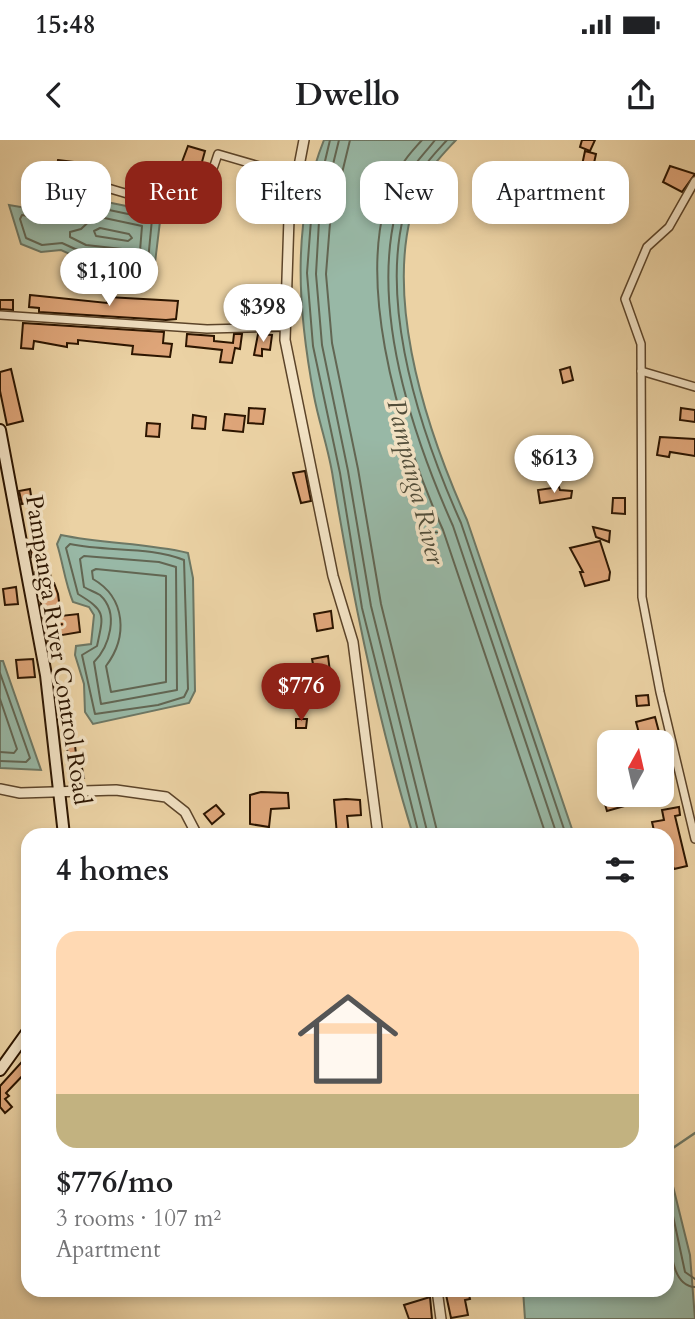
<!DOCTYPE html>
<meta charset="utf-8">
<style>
:root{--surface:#fff;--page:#f2f2f2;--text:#202124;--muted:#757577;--accent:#8f2418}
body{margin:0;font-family:Cardo,serif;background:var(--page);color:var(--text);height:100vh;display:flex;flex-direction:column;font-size:26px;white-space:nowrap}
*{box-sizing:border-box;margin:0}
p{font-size:23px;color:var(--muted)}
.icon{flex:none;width:38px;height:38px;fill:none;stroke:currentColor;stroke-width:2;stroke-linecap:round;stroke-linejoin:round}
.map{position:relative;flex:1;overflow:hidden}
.details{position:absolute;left:21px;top:688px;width:653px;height:469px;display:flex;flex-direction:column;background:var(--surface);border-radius:21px;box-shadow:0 4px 10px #0003}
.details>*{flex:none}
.hud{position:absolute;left:21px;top:21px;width:654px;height:63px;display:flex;gap:14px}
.needle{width:46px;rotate:8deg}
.tools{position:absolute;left:597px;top:590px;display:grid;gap:14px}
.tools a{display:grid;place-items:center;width:77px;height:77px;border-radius:14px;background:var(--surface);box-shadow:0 4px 10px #0003;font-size:35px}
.price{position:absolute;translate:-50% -60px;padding:0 16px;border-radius:24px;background:#fff;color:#222;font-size:23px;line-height:46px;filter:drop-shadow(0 2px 4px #0008)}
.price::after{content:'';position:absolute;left:50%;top:42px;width:21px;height:16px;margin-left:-10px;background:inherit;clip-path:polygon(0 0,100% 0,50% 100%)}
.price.active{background:var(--accent);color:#fff}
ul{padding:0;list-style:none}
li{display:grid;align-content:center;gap:14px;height:371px;padding:0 35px}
li span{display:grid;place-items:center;height:217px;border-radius:21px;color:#555}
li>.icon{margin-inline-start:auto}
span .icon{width:126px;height:126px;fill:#fffc;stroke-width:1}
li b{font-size:30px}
h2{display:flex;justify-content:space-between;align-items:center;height:84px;padding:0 35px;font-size:30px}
.pill{padding:0 24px;border-radius:21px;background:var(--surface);box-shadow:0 4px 10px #0003;font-size:24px;line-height:63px}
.pill.active{background:var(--accent);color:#fff}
.status{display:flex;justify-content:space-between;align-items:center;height:49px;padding:0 35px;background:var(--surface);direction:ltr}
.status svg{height:19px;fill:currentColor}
header{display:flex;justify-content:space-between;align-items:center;height:91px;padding:0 35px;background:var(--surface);font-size:32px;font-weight:700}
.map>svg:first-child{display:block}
.water{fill:#98b8a6;stroke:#6d7764;stroke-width:2}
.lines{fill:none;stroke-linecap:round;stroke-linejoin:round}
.shore{stroke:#626653;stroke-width:2}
.stream{stroke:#6d7764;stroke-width:2.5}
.building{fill:#dea579;stroke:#2c1500;stroke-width:2}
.minor-casing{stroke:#5c4429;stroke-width:10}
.tertiary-casing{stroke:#5c4429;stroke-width:12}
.secondary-casing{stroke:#2c1500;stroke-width:14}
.minor{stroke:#f2e2c4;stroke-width:7}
.tertiary{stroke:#f2e2c4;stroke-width:9}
.secondary{stroke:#f2e2c4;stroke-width:10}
.labels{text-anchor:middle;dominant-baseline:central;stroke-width:7;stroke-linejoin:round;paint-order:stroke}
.street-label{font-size:24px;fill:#2c1500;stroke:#f2e2c4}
.water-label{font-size:26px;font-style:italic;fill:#524e3a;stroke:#f2e2c4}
</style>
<div class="status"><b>15:48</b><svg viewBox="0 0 49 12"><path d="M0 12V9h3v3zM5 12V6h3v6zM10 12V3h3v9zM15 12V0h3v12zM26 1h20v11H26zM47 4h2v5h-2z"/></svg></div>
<header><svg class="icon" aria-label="back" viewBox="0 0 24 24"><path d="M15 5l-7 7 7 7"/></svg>Dwello<svg class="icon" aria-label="share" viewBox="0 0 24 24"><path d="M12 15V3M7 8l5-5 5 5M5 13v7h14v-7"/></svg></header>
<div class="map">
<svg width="695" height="1179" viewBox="0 0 695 1179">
<rect width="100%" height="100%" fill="#ebd2a4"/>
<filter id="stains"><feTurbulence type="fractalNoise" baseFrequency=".00286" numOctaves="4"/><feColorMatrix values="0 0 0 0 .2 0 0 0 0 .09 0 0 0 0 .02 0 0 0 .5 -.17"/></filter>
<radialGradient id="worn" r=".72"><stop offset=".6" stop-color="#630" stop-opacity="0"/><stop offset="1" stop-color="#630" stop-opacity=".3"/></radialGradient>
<!-- water -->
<g class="water">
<path d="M324,0H456C445,12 430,27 423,41C376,141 425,286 467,380L574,695H413C377,578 353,459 333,338C329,310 319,283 314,256C298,171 291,82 324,0Z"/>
<polygon points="82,57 161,73 154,131 83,120 61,110 41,112 21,104 9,65 73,76 80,67"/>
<path d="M61,395C103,404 146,403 188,413L193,438L195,551L189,563L93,584L85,572L84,544L75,515L76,506L91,504L94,475L89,467L73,462C65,443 63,423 57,404Z"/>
<polygon points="0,521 3,521 41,630 0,628"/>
<polygon points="667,1022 690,1115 695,1179 525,1179 523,1150 667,1150"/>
</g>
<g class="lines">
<!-- shore -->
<g class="shore">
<polyline points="330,0 311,80 307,133 313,206 340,333 362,468 419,695"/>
<polyline points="339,0 319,81 316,134 322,205 348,331 371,466 428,695"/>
<polyline points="350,0 330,83 326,134 332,203 358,329 381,464 438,695"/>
<path d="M422,0C415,8 407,16 402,25C344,120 401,297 443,390L546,695"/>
<path d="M435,0C427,11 415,22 409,34C360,141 408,285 453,386L557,695"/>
<path d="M447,0C437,11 424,24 417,38C368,139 418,287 461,383L566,695"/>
<polygon points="90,66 152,79 148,121 84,113 62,103 42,105 26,98 20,79 22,75 73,83"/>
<polygon points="95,76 142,86 140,111 86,105 70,97 70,92 81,89"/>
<polygon points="100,88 129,94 132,98 128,101 96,96 94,91"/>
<path d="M70,404C107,412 149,406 184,420L188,549L184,557L158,565L95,574L82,515L97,506C104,474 106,471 78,454L66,408Z"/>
<path d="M84,416L159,422L176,427L177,550L101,564L94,522C109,507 120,473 100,455C95,452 89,450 84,447L80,419Z"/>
<path d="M96,429L166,436V542L111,552L106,526C128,497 126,458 93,439L92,431Z"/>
<polyline points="0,533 30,618 26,622 0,621"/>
<polyline points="0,559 17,609 14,613 0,612"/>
<polyline points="667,1048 685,1132 695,1139"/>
<path d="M667,1084C671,1104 670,1146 695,1147"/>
</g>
<!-- stream -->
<polyline class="stream" points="667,1012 695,993"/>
</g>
<!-- building -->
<g class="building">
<polygon points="582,0 595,0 590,11 580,7"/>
<polygon points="188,6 205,11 194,51 185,55 171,51"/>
<polygon points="585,11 596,14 592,32 581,30"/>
<polygon points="58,20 75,22 70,50 54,47"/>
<polygon points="670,26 695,34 682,52 663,42"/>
<polygon points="30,155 107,163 108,157 178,161 176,179 166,180 39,172 39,168 29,167"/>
<polygon points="0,160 13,160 13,170 0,169"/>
<polygon points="23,183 164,192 163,203 172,204 170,217 132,214 133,206 78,200 78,204 67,203 67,207 34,201 33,209 21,208"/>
<polygon points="187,194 214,196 214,201 233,203 234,194 242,194 240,209 235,208 232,223 220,222 222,210 186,206"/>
<polygon points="258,194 272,195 270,210 262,209 262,216 254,215"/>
<polygon points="570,227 573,240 563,243 560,230"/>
<polygon points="11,229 23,281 7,285 0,251 0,232"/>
<polygon points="249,268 265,269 263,284 248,283"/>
<polygon points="681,268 695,270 695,282 680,280"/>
<polygon points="225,274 245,276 243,292 223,290"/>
<polygon points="193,275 206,277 205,289 192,288"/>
<polygon points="147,283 160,284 159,297 146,296"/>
<polygon points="660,297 695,299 695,316 670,312 669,317 657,315"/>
<polygon points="544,298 573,299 572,316 543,315"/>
<polygon points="305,331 311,361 301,363 293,333"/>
<polygon points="559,347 560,350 572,351 571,358 540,363 538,350"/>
<polygon points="30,349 32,362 22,364 19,351"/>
<polygon points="613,358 625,358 625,374 612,373"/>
<polygon points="593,387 610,391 609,402 596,397"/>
<polygon points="600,401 610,432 609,440 585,446 580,432 583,432 570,408"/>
<polygon points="41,403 43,415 32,417 30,404"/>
<polygon points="49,429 52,443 54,443 58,454 61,476 78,474 80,492 56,496 57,505 49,506 35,432"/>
<polygon points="16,447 18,464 5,465 3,449"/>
<polygon points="331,471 333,488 317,491 314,474"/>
<polygon points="328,516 330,532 315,534 312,519"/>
<polygon points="33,519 35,537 18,538 16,520"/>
<polygon points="648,555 649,565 637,566 636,556"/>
<polygon points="655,577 659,592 640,597 636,582"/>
<polygon points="296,579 307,579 306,588 296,588"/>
<polygon points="74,597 76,614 68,615 65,598"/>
<polygon points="82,628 84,638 73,640 71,630"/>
<polygon points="261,652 288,653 289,668 271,669 269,687 250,684 250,655"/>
<polygon points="602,654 633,654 635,663 607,671"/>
<polygon points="346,659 360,660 361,675 347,676 349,695 337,695 334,660"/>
<polygon points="216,665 224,674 212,684 204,674"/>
<polygon points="679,667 680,675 675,676 687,726 674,729 667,711 667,695 655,695 652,682 664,680 662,670"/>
<polygon points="28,915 28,930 6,953 9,956 5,959 12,967 5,973 0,967 0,946"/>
<polygon points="445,1150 468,1150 470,1159 465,1160 468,1175 451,1178"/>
<polygon points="430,1157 432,1179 409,1179 404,1165"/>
</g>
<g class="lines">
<defs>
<g id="minor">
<path d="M85,41C109,48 169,70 191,60C207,53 213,28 218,14L297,37"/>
<polyline points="695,41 669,87 647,107 625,159 641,204 642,457 660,552 695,699"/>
<polyline points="0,175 207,189 284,187"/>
<polyline points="641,231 695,247"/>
</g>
<g id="tertiary">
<polyline points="304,0 289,78 285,200 333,436 353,502 378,695"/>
<polyline points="0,649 20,653 116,650 166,657 185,672 197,695"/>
<polyline points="437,1150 441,1179"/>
</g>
<g id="secondary">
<polyline points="0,290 46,535 64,695"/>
<polyline points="0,930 28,891"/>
</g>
</defs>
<!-- minor casing -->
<use href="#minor" class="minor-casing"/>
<!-- tertiary casing -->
<use href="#tertiary" class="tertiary-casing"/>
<!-- secondary casing -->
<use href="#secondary" class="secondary-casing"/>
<!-- minor -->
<use href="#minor" class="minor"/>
<!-- tertiary -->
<use href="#tertiary" class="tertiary"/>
<!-- secondary -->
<use href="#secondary" class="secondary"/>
</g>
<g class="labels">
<!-- street labels -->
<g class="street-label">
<text transform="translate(58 510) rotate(81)">Pampanga River Control Road</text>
</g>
<!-- water labels -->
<g class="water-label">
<text transform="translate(416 342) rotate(76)">Pampanga River</text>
</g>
</g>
<rect width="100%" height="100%" filter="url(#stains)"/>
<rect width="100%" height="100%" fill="url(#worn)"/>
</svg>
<div class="tools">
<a><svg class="needle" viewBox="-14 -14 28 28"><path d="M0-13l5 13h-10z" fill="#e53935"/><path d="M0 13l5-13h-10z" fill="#757577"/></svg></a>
</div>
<b class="price" style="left:109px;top:168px">$1,100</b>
<b class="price" style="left:263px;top:204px">$398</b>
<b class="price" style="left:554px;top:355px">$613</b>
<b class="price active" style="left:301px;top:583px">$776</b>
<div class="hud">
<a class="pill">Buy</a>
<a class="pill active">Rent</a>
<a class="pill">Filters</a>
<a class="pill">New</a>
<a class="pill">Apartment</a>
</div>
<section class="details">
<h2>4 homes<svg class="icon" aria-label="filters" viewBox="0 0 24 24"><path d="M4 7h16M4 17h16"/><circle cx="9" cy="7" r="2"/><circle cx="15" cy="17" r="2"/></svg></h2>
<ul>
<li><span style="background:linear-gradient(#ffd9b3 75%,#c2b280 0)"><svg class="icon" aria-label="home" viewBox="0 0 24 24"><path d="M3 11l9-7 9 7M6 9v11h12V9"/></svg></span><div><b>$776/mo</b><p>3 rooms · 107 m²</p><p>Apartment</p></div></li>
</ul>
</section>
</div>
